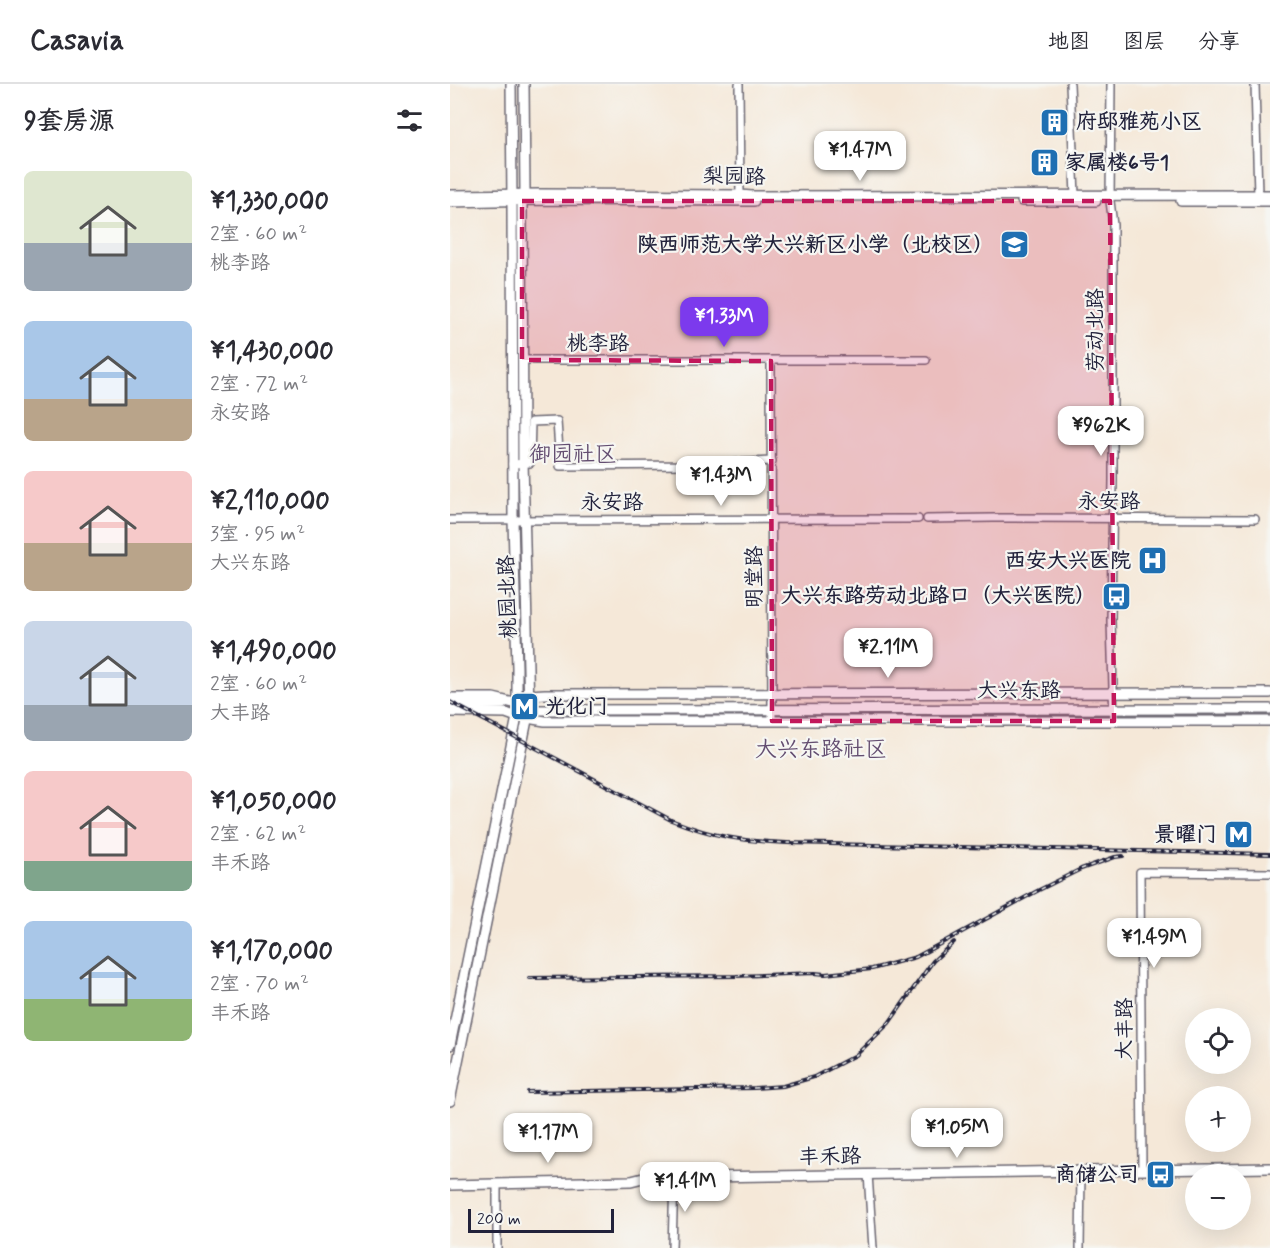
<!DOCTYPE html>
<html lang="zh">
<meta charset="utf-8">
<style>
:root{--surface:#fff;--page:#f7f7f7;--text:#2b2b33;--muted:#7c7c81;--line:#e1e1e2;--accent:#7c3aed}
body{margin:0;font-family:Mynerve,"LXGW WenKai TC",sans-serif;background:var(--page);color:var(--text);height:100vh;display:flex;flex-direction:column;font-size:22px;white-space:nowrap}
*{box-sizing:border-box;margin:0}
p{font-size:20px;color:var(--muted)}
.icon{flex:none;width:33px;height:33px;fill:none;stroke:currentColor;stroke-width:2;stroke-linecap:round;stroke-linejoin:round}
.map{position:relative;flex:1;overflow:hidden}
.panel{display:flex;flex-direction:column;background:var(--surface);width:450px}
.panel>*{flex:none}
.fabs{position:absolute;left:735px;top:924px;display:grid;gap:12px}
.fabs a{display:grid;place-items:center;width:66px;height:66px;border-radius:50%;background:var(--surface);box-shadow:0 6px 24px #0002;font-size:30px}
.scale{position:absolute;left:18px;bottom:15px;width:146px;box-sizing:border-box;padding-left:6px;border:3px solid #22223b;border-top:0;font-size:16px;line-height:21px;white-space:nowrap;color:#22223b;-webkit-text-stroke:4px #f6f6f2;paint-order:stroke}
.price{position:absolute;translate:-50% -51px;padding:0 14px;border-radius:12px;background:#fff;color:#222;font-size:20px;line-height:39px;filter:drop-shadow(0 2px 3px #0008)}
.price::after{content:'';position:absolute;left:50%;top:36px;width:18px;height:14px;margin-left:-9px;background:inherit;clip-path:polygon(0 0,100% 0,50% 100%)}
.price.on{background:var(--accent);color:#fff}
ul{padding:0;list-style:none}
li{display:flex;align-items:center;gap:18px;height:150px;padding:0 24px}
li span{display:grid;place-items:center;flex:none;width:168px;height:120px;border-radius:9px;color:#555}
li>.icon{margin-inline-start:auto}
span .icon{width:72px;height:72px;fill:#fffc;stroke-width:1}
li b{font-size:26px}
h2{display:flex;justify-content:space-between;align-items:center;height:72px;padding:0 24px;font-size:26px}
header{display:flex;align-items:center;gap:36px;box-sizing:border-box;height:84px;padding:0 30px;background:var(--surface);border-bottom:2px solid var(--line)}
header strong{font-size:28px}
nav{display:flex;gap:33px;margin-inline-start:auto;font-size:21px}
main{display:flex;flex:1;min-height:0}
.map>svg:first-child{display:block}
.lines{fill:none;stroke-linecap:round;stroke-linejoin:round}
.minor-casing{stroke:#6c6772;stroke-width:10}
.major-casing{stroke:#6c6772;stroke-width:12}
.minor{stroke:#fff;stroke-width:7}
.major{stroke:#fff;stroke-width:9}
.rail-casing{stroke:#22223b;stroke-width:4}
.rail{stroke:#f6f6f2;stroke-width:1.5;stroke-dasharray:4.5;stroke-linecap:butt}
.marked{fill:#c2185b;fill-opacity:0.2;stroke:#c2185b;stroke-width:4.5;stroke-dasharray:12 8;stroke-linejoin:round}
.labels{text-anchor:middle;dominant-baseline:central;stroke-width:4.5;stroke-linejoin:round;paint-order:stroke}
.poi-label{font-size:21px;font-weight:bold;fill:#22223b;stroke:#f6f6f2;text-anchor:end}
.street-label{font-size:21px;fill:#22223b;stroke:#f6f6f2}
.neighbourhood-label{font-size:22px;fill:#644e71;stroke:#f6f6f2}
</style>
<header>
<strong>Casavia</strong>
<nav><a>地图</a><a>图层</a><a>分享</a></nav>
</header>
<main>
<section class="panel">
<h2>9套房源<svg class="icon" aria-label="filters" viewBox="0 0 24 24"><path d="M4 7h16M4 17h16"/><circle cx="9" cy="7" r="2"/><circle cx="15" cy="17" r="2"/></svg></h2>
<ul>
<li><span style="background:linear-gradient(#dfe7d0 60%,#9aa5b1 0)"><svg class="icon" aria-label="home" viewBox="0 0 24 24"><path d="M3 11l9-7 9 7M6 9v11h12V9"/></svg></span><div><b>¥1,330,000</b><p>2室 · 60 m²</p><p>桃李路</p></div></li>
<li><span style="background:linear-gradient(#a9c7e8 65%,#b9a48a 0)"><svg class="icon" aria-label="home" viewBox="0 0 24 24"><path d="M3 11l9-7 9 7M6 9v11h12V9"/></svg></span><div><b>¥1,430,000</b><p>2室 · 72 m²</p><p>永安路</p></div></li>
<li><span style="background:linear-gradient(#f6c9c9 60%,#b9a48a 0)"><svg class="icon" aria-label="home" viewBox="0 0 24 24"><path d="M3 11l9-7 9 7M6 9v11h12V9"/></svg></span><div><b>¥2,110,000</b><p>3室 · 95 m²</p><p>大兴东路</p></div></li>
<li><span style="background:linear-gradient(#c9d6e8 70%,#9aa5b1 0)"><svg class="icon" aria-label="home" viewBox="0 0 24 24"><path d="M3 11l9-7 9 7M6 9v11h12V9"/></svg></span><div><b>¥1,490,000</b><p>2室 · 60 m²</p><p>大丰路</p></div></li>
<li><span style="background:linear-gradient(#f6c9c9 75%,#7fa58c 0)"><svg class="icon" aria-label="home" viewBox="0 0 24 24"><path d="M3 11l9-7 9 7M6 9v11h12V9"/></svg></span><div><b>¥1,050,000</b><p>2室 · 62 m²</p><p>丰禾路</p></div></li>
<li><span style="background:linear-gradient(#a9c7e8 65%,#8fb573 0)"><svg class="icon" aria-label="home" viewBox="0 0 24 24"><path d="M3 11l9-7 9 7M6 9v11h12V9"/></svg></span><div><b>¥1,170,000</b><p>2室 · 70 m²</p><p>丰禾路</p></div></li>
</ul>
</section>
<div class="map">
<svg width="820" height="1164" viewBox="0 0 820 1164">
<rect width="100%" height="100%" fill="#f6f6f2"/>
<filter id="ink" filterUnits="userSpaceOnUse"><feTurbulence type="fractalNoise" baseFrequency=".0167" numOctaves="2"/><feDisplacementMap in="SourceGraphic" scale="12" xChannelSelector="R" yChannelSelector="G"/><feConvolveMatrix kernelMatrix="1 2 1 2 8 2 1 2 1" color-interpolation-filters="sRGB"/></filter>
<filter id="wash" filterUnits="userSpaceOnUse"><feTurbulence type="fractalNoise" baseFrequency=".008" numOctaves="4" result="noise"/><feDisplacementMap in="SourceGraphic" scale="24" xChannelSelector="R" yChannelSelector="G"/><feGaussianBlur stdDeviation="1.35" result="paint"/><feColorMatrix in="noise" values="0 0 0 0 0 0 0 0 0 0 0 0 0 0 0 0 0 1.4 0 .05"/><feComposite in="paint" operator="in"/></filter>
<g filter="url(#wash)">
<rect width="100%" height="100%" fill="#f5e8d8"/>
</g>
<g filter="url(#ink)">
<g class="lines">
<defs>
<g id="minor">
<polyline points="289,0 290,115"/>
<polyline points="620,0 625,111"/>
<polyline points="661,0 660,117 663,141 663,395 661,537 664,637"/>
<polyline points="805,0 808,111"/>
<polyline points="72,276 476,276"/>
<polyline points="321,277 322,637"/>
<polyline points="62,380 80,379 81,338 107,337 110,382 243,381 322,377"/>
<polyline points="477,435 543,434 805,435"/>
<polyline points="0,436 468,435"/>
<polyline points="692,1086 690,788 820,789"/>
<polyline points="418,1090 423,1164"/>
<polyline points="47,1100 47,1164"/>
<polyline points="222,1164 224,1094"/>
<polyline points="630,1164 631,1087"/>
</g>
<g id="major">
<polyline points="0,111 90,110 290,111 302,112 820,111"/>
<polyline points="572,117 646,117"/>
<polyline points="731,117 820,117"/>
<polyline points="0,118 88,116 304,117"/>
<polyline points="0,614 43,614 68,620 79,611 95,610 820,609"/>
<polyline points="0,621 53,620"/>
<polyline points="0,628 56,629 67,633 79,626 820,625"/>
<polyline points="71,633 95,637 820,637"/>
<polyline points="0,961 67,633 67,584 63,436 62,117 61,0"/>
<polyline points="0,1017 79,626 73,377 72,117 75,110 74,0"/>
<polyline points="0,1101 181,1097 193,1094 820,1084"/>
</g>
</defs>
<!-- minor casing -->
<use href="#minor" class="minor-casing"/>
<!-- major casing -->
<use href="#major" class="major-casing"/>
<!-- minor -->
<use href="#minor" class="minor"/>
<!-- major -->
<use href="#major" class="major"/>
<defs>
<g id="rail">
<path d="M0,618L221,736C264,753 291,757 337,759L820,770"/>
<polyline points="79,894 286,892 365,889 375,890 422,885 466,873 589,806 631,785 665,773 673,772"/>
<polyline points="78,1008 305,1004 333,1002 364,993 406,971 439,939 483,877 504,858"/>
</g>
</defs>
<!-- rail casing -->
<use href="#rail" class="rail-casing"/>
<!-- rail -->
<use href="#rail" class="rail"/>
</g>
</g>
<!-- marked area -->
<path class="marked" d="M72,117H660L664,637H322L321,277L72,276Z"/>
<!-- icons -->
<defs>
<symbol id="building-square" viewBox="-11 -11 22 22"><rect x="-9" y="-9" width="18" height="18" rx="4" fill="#1f6fb2" stroke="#f6f6f2"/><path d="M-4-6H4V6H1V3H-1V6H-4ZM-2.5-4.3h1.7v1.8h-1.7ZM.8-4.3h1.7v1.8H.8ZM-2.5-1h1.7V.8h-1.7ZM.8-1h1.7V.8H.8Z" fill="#fff"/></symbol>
<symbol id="school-square" viewBox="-11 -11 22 22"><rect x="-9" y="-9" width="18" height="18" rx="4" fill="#1f6fb2" stroke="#f6f6f2"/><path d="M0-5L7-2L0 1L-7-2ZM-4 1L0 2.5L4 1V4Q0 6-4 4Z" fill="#fff"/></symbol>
<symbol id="hospital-square" viewBox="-11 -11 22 22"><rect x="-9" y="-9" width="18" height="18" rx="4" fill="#1f6fb2" stroke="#f6f6f2"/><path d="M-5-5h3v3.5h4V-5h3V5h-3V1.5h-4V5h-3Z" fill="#fff"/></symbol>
<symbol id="bus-square" viewBox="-11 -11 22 22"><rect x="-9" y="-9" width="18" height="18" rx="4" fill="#1f6fb2" stroke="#f6f6f2"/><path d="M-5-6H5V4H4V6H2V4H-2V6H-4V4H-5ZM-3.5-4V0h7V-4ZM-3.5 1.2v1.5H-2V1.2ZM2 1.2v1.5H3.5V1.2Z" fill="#fff"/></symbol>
<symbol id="metro-square" viewBox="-11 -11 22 22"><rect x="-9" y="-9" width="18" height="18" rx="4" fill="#1f6fb2" stroke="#f6f6f2"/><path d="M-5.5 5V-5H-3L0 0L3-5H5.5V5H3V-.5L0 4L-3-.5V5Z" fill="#fff"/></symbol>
</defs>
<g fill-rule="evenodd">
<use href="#building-square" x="588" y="22" width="33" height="33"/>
<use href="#building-square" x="578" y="62" width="33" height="33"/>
<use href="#school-square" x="548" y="144" width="33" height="33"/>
<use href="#hospital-square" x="686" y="460" width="33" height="33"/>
<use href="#bus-square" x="650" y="496" width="33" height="33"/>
<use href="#metro-square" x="58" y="606" width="33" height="33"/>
<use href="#metro-square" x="772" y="734" width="33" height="33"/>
<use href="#bus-square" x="694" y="1074" width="33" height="33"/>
</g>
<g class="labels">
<!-- poi labels -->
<g class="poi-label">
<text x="626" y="38" text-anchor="start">府邸雅苑小区</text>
<text x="615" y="79" text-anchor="start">家属楼6号1</text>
<text x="544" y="161">陕西师范大学大兴新区小学（北校区）</text>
<text x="681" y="477">西安大兴医院</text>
<text x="646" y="512">大兴东路劳动北路口（大兴医院）</text>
<text x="95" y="623" text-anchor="start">光化门</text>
<text x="767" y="751">景曜门</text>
<text x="689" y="1091">商储公司</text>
</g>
<!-- street labels -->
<g class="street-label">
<text transform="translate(284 93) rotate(1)">梨园路</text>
<text transform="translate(646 246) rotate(-90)">劳动北路</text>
<text x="148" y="260">桃李路</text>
<text x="659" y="418">永安路</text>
<text x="162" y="419">永安路</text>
<text transform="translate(305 493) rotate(-90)">明堂路</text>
<text transform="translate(58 513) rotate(-92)">桃园北路</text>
<text x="569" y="607">大兴东路</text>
<text transform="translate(675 945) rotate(-90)">大丰路</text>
<text transform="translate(380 1073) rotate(-1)">丰禾路</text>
</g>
<!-- neighbourhood labels -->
<g class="neighbourhood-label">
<text x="123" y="371">御园社区</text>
<text x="371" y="666">大兴东路社区</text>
</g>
</g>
</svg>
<div class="fabs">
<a><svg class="icon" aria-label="locate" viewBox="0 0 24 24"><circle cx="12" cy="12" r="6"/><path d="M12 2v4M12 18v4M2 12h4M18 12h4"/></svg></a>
<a>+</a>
<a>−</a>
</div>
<div class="scale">200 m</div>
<b class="price" style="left:410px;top:98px">¥1.47M</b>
<b class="price on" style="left:274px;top:264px">¥1.33M</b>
<b class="price" style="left:651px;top:373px">¥962K</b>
<b class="price" style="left:271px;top:423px">¥1.43M</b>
<b class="price" style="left:438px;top:595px">¥2.11M</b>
<b class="price" style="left:704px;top:885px">¥1.49M</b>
<b class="price" style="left:507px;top:1075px">¥1.05M</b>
<b class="price" style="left:98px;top:1080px">¥1.17M</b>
<b class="price" style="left:235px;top:1129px">¥1.41M</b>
</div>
</main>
